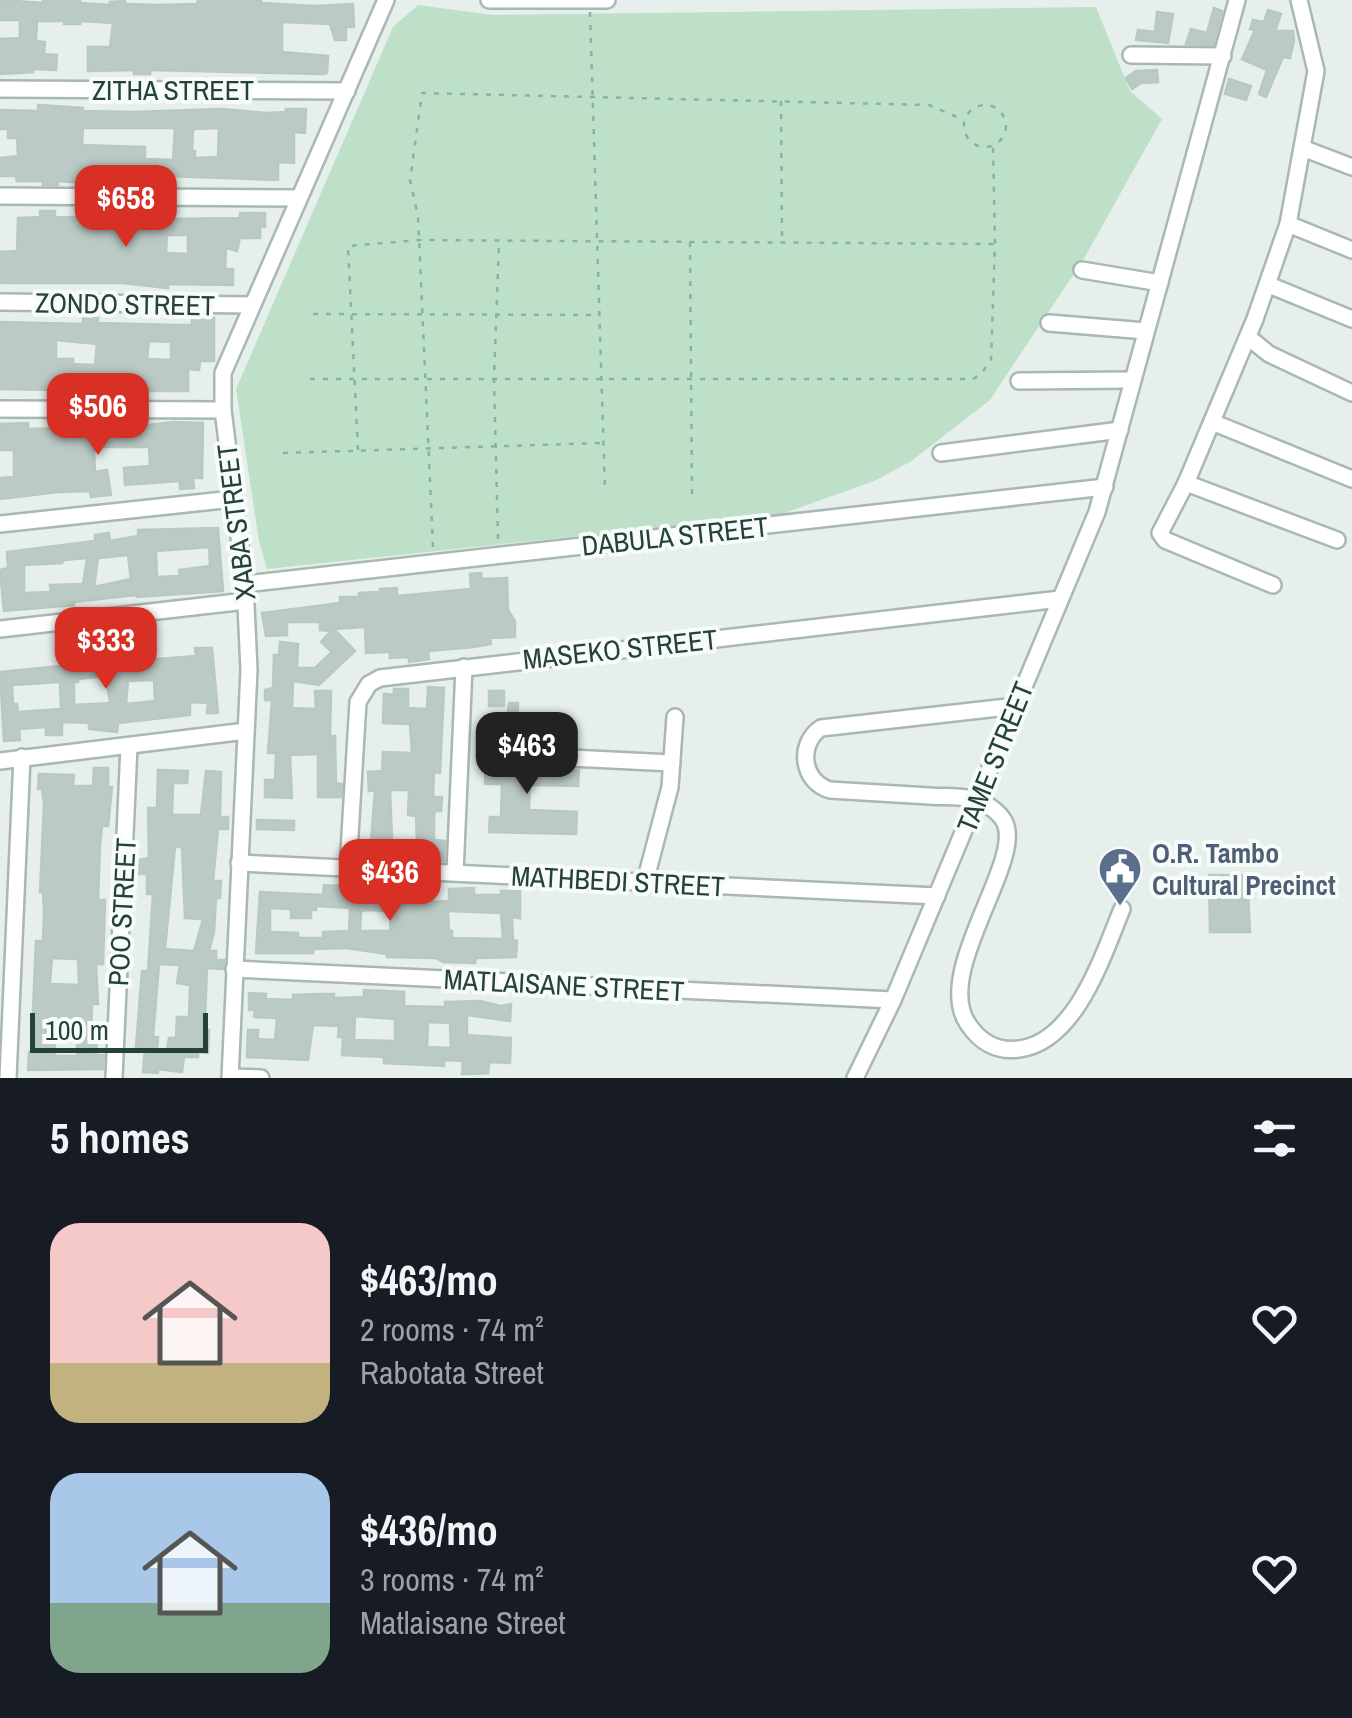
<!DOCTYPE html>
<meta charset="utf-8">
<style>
:root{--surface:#171b24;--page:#20242c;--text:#f1f3f6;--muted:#9ea1a6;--accent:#d93025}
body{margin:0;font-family:"Archivo Narrow",sans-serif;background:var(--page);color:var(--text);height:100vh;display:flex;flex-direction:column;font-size:38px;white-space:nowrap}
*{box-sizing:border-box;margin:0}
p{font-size:32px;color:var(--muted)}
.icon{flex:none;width:55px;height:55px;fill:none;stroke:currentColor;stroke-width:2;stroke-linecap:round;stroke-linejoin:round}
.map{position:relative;height:1078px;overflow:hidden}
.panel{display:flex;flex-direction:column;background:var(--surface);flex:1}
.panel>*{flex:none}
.scale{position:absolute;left:30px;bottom:25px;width:178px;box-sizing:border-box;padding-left:10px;border:5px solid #24423a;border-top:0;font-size:28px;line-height:35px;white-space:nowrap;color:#24423a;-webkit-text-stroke:8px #f7fbf9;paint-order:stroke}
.price{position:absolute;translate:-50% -85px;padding:0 22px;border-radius:20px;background:var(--accent);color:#fff;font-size:32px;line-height:65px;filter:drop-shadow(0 2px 5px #0008)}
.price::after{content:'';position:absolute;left:50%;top:60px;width:30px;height:22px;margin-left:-15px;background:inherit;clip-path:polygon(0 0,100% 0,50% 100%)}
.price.current{background:#222;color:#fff}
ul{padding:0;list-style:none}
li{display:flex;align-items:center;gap:30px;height:250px;padding:0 50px}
li span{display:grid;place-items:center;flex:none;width:280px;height:200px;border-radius:30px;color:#555}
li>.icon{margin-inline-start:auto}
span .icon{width:120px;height:120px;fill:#fffc;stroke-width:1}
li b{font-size:42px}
h2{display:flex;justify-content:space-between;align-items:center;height:120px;padding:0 50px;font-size:42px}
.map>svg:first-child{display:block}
.green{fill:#bfe0c8}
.building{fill:#bbcac4;stroke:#b8c9c2;stroke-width:2.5;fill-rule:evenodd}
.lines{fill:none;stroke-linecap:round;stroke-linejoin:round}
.minor-casing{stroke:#a8b8b2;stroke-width:20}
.path{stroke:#86b3a5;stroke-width:2.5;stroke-dasharray:5 8;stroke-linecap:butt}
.minor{stroke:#fff;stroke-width:15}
.labels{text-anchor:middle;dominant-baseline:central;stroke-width:8;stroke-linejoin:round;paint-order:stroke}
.street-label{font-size:28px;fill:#24423a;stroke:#f7fbf9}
.service-label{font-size:28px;font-weight:bold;fill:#4e5e75;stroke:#f7fbf9;text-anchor:start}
</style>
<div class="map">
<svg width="1352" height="1078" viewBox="0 0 1352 1078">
<rect width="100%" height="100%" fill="#e6efeb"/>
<!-- green -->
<polygon class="green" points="418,5 493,15 1096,7 1130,91 1162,119 1085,257 990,400 910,462 874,481 779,515 267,569 259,541 236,389 393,27"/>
<!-- building -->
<g class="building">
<polygon points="0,0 43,3 43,0 80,0 80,3 110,5 110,2 125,1 126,4 156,5 197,4 198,0 261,0 261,3 313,6 353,4 354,27 346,27 346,40 335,40 330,24 282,22 282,52 328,56 327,73 323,74 150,70 150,74 134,74 134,70 88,71 88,47 110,47 113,23 80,21 80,24 64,24 64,21 37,21 36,41 45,42 44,54 57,55 56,70 33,69 33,72 0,74 0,39 20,38 20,20 0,20"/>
<polygon points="1214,8 1222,11 1213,45 1186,44 1191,29 1207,33"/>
<polygon points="1268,10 1281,14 1275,31 1293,31 1294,41 1290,58 1283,57 1266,97 1259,94 1267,70 1242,59 1255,30 1250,29 1253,20 1264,22"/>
<polygon points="1157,12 1173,14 1168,43 1136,40 1138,30 1155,32"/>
<polygon points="1157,70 1158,82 1141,83 1132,89 1126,78 1136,71"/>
<polygon points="1229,79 1251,86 1246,100 1225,94"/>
<path d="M38,105L83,108V111L134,112L220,109L267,113L286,112V109H306L305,133L294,132V163L278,162V180L168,176L131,177V181H107V176L82,177V183L58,181V185H43V181H17L16,176H0V158L18,156L17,138H8V129H0V110L38,111ZM83,128H175L173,160L145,159V147L82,145ZM219,128L218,157L195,158V151H192L193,129Z"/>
<path d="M127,210L143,211L142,217L167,219L240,218V213H265V227H260V238H240L237,251L226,248L225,269H233V285L168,284V288L123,283H0V252L17,251L18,218L40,217V211H55V217L127,218ZM167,235H188V254L166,253Z"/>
<path d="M83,318H98V323L175,325H192V318H214V361H200L199,370L188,369V391H145V396H125V390H98V396L58,394V390L0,389V322L83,324ZM56,340L97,344L95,365L73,364V359H56ZM149,341L171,342V360L147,359Z"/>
<polygon points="173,422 203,423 202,478 193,478 194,488 180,489 180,481 125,485 124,468 150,466 149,447 94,447 95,472 107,470 111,495 91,497 90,491 58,492 0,499 0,478 14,477 14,450 0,450 0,424 28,423 28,429 64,428 77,431 139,430 139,426"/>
<path d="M218,528L223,591L137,597L136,595L74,602V605L4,611L0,570L8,568L7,552L95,541V535L109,533L110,541L138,536V530ZM209,547L210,566L179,570L180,576L157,577L156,551ZM128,555L131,579L94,587L98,558ZM87,558L83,584L50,585L51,592L24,593V565L62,563L64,560Z"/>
<polygon points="481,573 482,579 507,578 508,610 515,621 515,637 490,638 491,644 474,647 428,651 429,659 409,662 409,657 390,658 390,652 366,653 365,627 334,629 355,651 319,685 293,681 292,708 316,709 315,691 331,691 330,736 335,736 336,783 342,784 341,797 318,797 318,754 290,755 292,798 265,797 265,780 275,780 276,753 268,753 272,700 265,700 265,690 273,688 274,655 279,655 280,642 298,644 297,668 315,668 332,652 321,642 331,631 320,630 320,622 287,622 287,635 266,636 262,613 340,603 340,597 359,597 359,593 380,592 380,589 397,588 397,596 471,589 470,574"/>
<path d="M195,648H212L218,713H207L208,703L190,702V715L118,723L117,732L89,729V723L62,722V735H46V727L19,729L20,740L4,741L0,672L60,666V658H71V663L123,653L145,654V660L196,656ZM106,676L110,703L74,705V682H78V679ZM154,680L155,701L126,704L128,681ZM60,682L61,709L18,712L17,704H13L12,685Z"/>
<path d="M428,687L444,688L440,773L434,772L433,797H442L441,811H435L434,816V840L445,841L444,861L370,855L375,790L369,791L368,772L382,771L383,752L412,753L410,724L383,723L384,694L394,695V689H408V708L427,709ZM390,790H409L408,815L416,816L417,842L392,840Z"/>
<rect x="489" y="691" width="15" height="15"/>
<polygon points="509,703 518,703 517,730 561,731 561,746 504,745"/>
<polygon points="486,741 501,741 501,767 579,770 578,786 530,785 529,810 577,812 576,834 489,832 490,817 501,817 502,784 485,784"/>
<path d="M94,768H108V787H112L108,826H102L100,846L98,900H105L103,964H96L98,1004H92L91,1036H97L96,1055H104L103,1069L28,1070L29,1052L37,1053L33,1011L36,941H43L44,912L43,892H40L44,804L42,789H38L39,774L74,775L73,786H93ZM52,958L78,959L79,985L50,984ZM77,1029V1056H55L54,1030Z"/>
<path d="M158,770L188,771L187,783H173L172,815H201L206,771L221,772L220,817H228V829H218L213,881H221L220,898H216L214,932L209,951H216V960H224V964L223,969L207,968L205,1018L206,1030H209L208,1053L198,1052V1057H184L182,1072L158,1069V1073L143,1072L145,1048L136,1047L142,971H148L153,894H147V874H138L139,860L149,858L148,808H157ZM175,847H182L185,918L203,919L194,951L165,949ZM159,964L180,965L177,983L190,985L189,1017H177L176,1038H169L167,1050H157L158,1037H153Z"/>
<polygon points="257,820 294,821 294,830 257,829"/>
<polygon points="1209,875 1247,875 1250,932 1210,932"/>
<path d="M371,884H384V897L428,899V902L449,901V889L474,888V895H501V891H520V918L512,917L513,940L517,941L516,957L476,958L475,963L443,962L436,958L387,957V954L346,948L313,949V953H256L260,892L323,895L324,885L339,886V890L370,891ZM316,906L350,908L349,931L323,932V938H298V933L270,932V908L291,909V918H311V910H316ZM364,910L391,911L390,931H360L361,912ZM448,911L501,913L503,939L452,938V931H449Z"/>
<path d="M364,990L404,992V1006L445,1007V1002L480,1001L501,1006L511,1004L510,1021L467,1015V1035L511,1038L510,1063L489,1062L488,1073L474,1074H462L463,1061L444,1060V1066L426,1065L384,1063V1057L342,1055L343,1037H338L339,1026L313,1025L308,1060L247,1057L248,1030H258V1039L275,1040L277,1018L254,1017L255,1010H249V993L266,994L265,999L293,1000V995L319,994H334V998L364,997ZM355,1016L395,1019V1041L354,1040ZM428,1022L450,1023L451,1048L427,1047Z"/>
</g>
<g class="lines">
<defs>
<g id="minor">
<polyline points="489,0 607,0"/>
<polyline points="1131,55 1223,56"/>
<polyline points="0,89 347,91"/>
<polyline points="1305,149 1352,167"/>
<polyline points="0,196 297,198"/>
<polyline points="1288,224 1352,250"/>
<polyline points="1082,270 1160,283"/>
<polyline points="1269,285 1352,319"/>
<polyline points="0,302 251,305"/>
<polyline points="1049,323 1146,331"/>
<polyline points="1248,337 1269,354 1352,393"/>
<polyline points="1019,381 1132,380"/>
<polyline points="0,409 223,410"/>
<polyline points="1212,422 1352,479"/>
<polyline points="941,453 1120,430"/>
<polyline points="1186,483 1337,540"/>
<polyline points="0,524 233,499"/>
<polyline points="245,584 1105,487"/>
<polyline points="1273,585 1165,540 1160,533 1186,483 1255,319 1288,224 1316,71 1299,0"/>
<polyline points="0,629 246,601"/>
<path d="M1016,706L821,728C797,744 802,782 830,790C863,792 896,794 929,796C943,797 960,796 974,799C984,801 999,812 1004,821C1026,860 932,971 968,1024C980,1042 997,1052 1019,1049C1076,1042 1103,955 1122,909"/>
<polyline points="510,755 672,763"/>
<polyline points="0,761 246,731"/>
<polyline points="239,863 937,896"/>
<polyline points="348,868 358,702 369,684 380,678 1060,599"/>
<polyline points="455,873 464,667"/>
<polyline points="645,882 670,787 675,717"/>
<polyline points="234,969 893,1000"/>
<polyline points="231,1077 261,1078"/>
<polyline points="8,1078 22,757"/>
<polyline points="114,1078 129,746"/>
<polyline points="230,1078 249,670 245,584 223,410 223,373 386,0"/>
<polyline points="855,1078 893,1000 1097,512 1237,0"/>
</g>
</defs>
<!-- minor casing -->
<use href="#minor" class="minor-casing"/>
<!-- path -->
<g class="path">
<polyline points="590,12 605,492"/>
<polyline points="781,101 782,242"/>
<circle cx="985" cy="126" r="21"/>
<polyline points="690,242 692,495"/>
<polyline points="313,314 600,315"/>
<polyline points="310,379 973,379 981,374 991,360 995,244 993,146"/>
<polyline points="358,450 348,246 419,240 994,244"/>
<polyline points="283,453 601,443"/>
<polyline points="498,539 494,379 499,242"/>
<polyline points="433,547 418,216 410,180 422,93 929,105 964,120"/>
</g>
<!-- minor -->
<use href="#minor" class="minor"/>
</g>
<!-- icons -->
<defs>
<symbol id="civic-pin" viewBox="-11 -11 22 30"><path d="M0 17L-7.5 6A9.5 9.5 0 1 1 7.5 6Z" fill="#5c6f8a" stroke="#f7fbf9"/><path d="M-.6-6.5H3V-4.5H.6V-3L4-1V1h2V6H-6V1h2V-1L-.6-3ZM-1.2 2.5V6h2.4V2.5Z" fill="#fff"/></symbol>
</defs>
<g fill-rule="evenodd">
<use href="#civic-pin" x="1095" y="844" width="50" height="68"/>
</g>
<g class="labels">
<!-- street labels -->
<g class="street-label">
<text x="173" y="90">ZITHA STREET</text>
<text transform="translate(125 304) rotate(1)">ZONDO STREET</text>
<text transform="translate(236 522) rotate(-97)">XABA STREET</text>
<text transform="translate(675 536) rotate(-6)">DABULA STREET</text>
<text transform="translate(620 649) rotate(-6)">MASEKO STREET</text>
<text transform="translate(995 757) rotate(-68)">TAME STREET</text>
<text transform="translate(618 881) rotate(3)">MATHBEDI STREET</text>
<text transform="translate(122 912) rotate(-87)">POO STREET</text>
<text transform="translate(564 985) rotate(3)">MATLAISANE STREET</text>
</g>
<!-- service labels -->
<g class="service-label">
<text x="1152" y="853">O.R. Tambo<tspan x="1152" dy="32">Cultural Precinct</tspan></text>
</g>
</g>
</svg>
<div class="scale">100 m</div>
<b class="price" style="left:126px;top:250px">$658</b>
<b class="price" style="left:98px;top:458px">$506</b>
<b class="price" style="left:106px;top:692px">$333</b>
<b class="price current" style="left:527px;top:797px">$463</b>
<b class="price" style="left:390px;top:924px">$436</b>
</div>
<section class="panel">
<h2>5 homes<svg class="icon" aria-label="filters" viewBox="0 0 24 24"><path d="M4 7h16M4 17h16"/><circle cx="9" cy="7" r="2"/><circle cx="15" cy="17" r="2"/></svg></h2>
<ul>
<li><span style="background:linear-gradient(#f6c9c9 70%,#c2b280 0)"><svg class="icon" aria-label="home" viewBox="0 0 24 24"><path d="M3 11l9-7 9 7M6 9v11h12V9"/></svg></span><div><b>$463/mo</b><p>2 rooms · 74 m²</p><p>Rabotata Street</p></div><svg class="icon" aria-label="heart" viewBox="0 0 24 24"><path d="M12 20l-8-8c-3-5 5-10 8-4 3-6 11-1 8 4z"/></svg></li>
<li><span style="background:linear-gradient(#a9c7e8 65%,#7fa58c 0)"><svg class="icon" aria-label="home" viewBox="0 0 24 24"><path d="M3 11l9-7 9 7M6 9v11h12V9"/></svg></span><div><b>$436/mo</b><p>3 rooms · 74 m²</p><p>Matlaisane Street</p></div><svg class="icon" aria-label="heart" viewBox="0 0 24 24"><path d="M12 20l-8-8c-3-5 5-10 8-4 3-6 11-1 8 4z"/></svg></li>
</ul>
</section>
